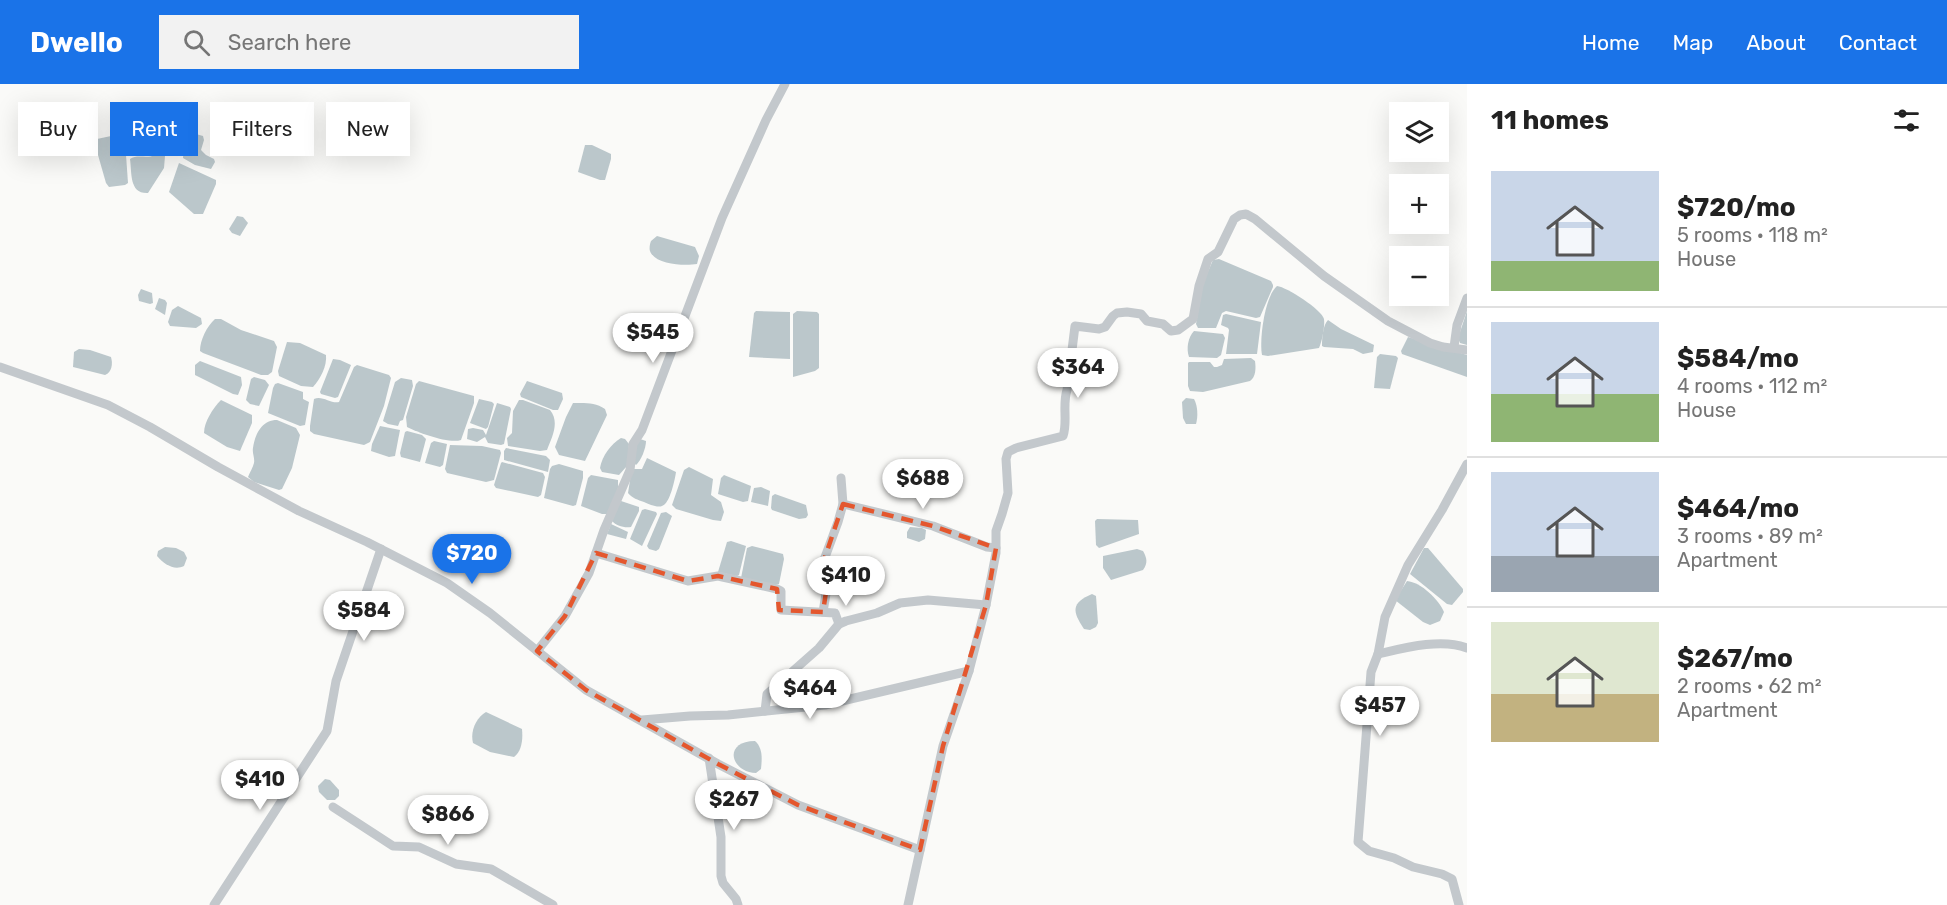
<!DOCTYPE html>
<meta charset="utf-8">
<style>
:root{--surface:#fff;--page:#f2f2f2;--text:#222;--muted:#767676;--line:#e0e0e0;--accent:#1a73e8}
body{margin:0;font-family:Rubik,sans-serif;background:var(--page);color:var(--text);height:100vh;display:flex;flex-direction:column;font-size:22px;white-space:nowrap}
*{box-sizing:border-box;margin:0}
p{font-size:20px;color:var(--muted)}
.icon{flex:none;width:33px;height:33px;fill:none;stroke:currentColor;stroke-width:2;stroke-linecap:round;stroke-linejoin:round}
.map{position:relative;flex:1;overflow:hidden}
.panel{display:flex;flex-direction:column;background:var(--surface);width:480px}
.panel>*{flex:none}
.guide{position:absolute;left:18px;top:18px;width:570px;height:54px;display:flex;gap:12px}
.tools{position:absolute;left:1389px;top:18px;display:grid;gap:12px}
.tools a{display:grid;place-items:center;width:60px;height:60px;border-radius:0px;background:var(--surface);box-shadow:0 6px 24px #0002;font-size:30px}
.price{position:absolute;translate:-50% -51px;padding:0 14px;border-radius:21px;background:#fff;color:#222;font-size:20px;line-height:39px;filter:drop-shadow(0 2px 3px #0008)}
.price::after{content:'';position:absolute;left:50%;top:36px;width:18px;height:14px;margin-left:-9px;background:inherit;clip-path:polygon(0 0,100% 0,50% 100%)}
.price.selected{background:var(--accent);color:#fff}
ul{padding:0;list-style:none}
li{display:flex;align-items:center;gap:18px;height:150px;padding:0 24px}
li+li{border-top:2px solid var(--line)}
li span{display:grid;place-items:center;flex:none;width:168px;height:120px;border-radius:0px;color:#555}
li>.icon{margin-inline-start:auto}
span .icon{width:72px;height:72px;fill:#fffc;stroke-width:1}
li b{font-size:26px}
h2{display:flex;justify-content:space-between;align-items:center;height:72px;padding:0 24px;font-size:26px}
.chip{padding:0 21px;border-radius:0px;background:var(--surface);box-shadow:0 6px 24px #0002;font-size:21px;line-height:54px}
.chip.selected{background:var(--accent);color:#fff}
header{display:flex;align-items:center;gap:36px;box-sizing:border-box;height:84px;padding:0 30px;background:var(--accent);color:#fff}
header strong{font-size:28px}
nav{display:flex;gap:33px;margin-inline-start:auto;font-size:21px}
.search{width:420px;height:54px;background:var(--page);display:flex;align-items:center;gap:15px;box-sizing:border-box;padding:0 21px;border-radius:0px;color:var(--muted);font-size:22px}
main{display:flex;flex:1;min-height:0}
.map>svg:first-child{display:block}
.water{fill:#bbc7cb}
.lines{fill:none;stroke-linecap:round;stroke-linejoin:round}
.minor{stroke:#c3c8cc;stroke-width:9}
.marked{fill:none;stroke:#e4572e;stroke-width:4.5;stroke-dasharray:12 8;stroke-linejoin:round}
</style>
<header>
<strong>Dwello</strong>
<div class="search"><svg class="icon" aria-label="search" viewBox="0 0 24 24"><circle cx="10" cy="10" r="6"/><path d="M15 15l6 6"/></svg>Search here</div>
<nav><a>Home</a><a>Map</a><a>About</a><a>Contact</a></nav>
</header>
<main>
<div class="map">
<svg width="1467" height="821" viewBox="0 0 1467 821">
<rect width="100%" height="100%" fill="#fafaf8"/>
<!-- water -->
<g class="water">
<polygon points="134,40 143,41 154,45 156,61 151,70 129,67 128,65 126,44 128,41"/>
<polygon points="189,48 203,52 204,56 201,66 206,71 214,75 215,78 211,85 195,81 183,74 185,50"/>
<polygon points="111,52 120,54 122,57 126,71 128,99 125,101 109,103 106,99 96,64 95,59 97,55"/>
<polygon points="585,61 592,61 611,70 611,75 605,96 600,96 578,88"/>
<path d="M155,71L165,72L164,84L148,109C129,110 132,89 130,75C137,70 147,75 155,71Z"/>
<polygon points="179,79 216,96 216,100 203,130 194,130 169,108"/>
<polygon points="237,132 243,133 248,139 240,152 232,149 229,145"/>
<path d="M657,152L695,163L699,172L697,180C685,182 655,181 650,167C649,165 650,159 651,157Z"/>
<polygon points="1219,175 1271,197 1273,201 1273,203 1260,233 1256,234 1226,227 1222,229 1216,244 1198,244 1196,240 1203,199 1213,176"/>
<path d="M1277,202C1287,203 1322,226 1324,235C1325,243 1322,257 1319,264L1268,272L1262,271C1259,255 1265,212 1277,202Z"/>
<polygon points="141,205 152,209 153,219 150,220 139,217 138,211"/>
<polygon points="159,214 165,216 167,219 165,231 155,225"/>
<polygon points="178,222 201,234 202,240 196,244 170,242 168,238 172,226"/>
<polygon points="756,227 790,228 790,275 749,273 754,229"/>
<polygon points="797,227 817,228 819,230 819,284 815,287 793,293 793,230"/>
<polygon points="1467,227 1467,261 1460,259 1458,254"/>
<polygon points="1226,230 1261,238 1257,270 1226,270 1229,246 1228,244 1221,241 1223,231"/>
<path d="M215,235H221L241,246L274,257L277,263L272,288L268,291H261L203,269L200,267C200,256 207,242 215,235Z"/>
<path d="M1328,236L1341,245L1372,260L1374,261L1373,268L1363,270L1353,265L1324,263L1322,262C1322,254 1323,241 1328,236Z"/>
<path d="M1194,247L1223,250L1225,254L1221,271L1217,274L1189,273C1186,265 1188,253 1194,247Z"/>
<polygon points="1408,253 1467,271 1467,293 1402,270 1401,267"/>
<path d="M287,258L300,259L326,271C327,282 321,294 313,303L301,302L279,292L278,287Z"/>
<path d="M79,265L90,266L111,273C113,280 112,288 105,291L73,283L74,268Z"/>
<polygon points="1380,270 1396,272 1398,274 1390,305 1374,304 1377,273"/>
<path d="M1251,274L1255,277C1256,284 1256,293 1250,297L1203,308L1190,307L1188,302V279L1189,278H1210L1214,283H1217L1222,281L1224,275Z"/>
<polygon points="333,275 340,276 351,281 338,313 335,314 321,310 320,308"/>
<polygon points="200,277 241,293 242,301 238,311 233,310 195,291 195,281"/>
<path d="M357,281L389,291L391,294L384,322L370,358L364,361L314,350L310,347V342L314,315C322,311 331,320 339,318L354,283Z"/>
<polygon points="254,293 265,296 269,301 259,322 250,320 246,316 251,295"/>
<polygon points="401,294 412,296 413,302 403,336 400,337 398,342 388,340 383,337 395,298"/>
<path d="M419,297L474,312V319L461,356C449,360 419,349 407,343L406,333L416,300Z"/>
<polygon points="527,297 562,309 563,315 558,326 553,326 521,313 520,310"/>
<polygon points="278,299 303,308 303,315 309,318 305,341 300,342 268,329 273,304 275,300"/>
<path d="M1186,314L1194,315C1198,322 1198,333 1196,340H1186L1183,334L1182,318Z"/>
<polygon points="479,315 492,318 494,320 488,343 486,345 470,339"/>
<path d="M221,316L252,331V339L240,367L227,363L204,349C204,338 213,324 221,316Z"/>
<path d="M519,316H523L550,326C560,338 552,353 547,366L540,367L508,362L507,354L512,349L513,327Z"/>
<polygon points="497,319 510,323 511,325 504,360 501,361 488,359 485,353 477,358 467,355 468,345 473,344 483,346 486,351"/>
<path d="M573,319C585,319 595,318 605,325L607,331L585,377L559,371L555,363L566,333Z"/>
<path d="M277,336L296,344L300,351L292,384L282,405L279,406L254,398L248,393C250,388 253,383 254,379C255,374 252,369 253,364C255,350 262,336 277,336Z"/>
<polygon points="380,342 400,346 395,372 389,373 371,367 372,360"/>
<polygon points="407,347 422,351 426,355 420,378 401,373 400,369 405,348"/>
<path d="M621,354L625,355L629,360L627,382L619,391L602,388L600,384C602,372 611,360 621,354Z"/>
<path d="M640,355L646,357C646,364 641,377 636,381L634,379L635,363Z"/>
<polygon points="434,357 447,360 443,381 440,383 425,379 431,359"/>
<polygon points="450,361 482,362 500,366 501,369 494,396 486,398 447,389 445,385"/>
<polygon points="506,364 546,372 550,376 548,388 504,376 504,367"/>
<path d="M647,374L676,388C675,395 670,420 662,422C657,424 649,420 644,418C638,416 632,414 628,409L631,390L634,385H642Z"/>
<polygon points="502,378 543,389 545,393 541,411 538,413 496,404 494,401 501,379"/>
<polygon points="559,380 583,387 583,394 576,421 573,422 544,414 550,385 552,382"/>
<polygon points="689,383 713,395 711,411 721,418 724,428 721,437 713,436 676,425 672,421 684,386"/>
<polygon points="591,391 618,396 618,404 608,430 602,430 581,422 588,394"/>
<polygon points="724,391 751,402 748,417 743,418 718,410 721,394"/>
<polygon points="761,403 770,407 768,422 751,418 754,404"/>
<polygon points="775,410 806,421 808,431 806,434 799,435 772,426 771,424 772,412"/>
<path d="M621,417L639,423V427L631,443C624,444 616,442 611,436Z"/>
<polygon points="645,425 656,428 657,430 642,462 630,455 642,426"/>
<polygon points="666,428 672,432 659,465 656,467 649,465 647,462 661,429"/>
<polygon points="1097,435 1138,436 1139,450 1099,464 1096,461 1095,437"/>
<polygon points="611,440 628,448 626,455 607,450"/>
<polygon points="910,443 922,444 926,446 925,455 919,458 907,454 907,448"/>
<polygon points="731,457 746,462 739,491 737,492 718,488 727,458"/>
<polygon points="752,462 783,470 784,475 779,500 774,501 741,494 747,464"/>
<path d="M165,463L176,464L184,468L187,474L184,482C174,487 164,480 157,472L158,467Z"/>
<polygon points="1424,464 1428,464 1463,505 1463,508 1452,521 1447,520 1410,490"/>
<path d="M1137,465L1143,467C1147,474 1148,479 1143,486L1111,496L1103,484V472Z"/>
<path d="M1407,497C1421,498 1439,516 1444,528L1440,537L1430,541L1423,538L1395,516Z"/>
<path d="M1092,510L1096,512L1098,539L1096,543L1090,546L1084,545C1072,527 1071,519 1092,510Z"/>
<path d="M486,628L522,645C523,655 522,667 514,673L490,668L473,659C470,647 476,634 486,628Z"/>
<path d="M755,657C763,664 762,675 761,685L756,689C730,688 723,657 755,657Z"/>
<polygon points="249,677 252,679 251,685 259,697 259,701 257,702 249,700 240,691 243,683"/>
<polygon points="325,695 330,696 339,706 339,712 335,716 327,716 319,708 318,702"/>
</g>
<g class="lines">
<!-- minor -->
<g class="minor">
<polyline points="1454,263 1457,241 1467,214"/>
<polyline points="0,283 108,321 150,343 218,383 299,427 367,458 447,499 490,529 586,606 718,680 798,721 920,766"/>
<polyline points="843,420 933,442 987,463 996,464"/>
<polyline points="596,469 688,497 718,492 777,505 781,507 781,526 835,529 839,540"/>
<polyline points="823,528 830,485 830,482 824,476 838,438 843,420 841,394"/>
<polyline points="537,567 565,532 589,489 604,446 630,386 633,360 642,346 722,134 766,36 785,0"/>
<path d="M1378,570C1404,564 1441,554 1467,564"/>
<polyline points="765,627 767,610 819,564 839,540 846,537 877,529 900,519 928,516 986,521"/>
<polyline points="642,636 690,632 728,631 825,621 969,587"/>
<polyline points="709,674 721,753 721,792 723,799 736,815 738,821"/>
<polyline points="333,723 393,762 419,763 456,780 491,785 553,821"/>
<polyline points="214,821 327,647 336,597 381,465"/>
<path d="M908,821L943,662L969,587L986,521L996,469V447L1002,430L1008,409L1006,375L1008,368L1016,364L1063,352C1068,338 1062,321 1067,306L1075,242L1099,245L1105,243L1113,232L1117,229L1127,228L1141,230L1147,237L1163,240L1171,247L1178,246L1193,235L1199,202L1208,175L1218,168L1234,135L1240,131L1246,130L1255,135L1324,192L1388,237L1430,259L1443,263L1467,266"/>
<polyline points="1459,821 1452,795 1442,790 1413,783 1394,774 1369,767 1358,758 1371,588 1378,570 1385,533 1408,481 1442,426 1467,380"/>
</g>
</g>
<!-- marked area -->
<path class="marked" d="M843,420L933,442L996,464L986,521L943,662L920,766L798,721L718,680L586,606L537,567L565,532L596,469L688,497L718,492L777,505L779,526L823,528L830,481L824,476Z"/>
</svg>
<div class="tools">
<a><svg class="icon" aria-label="layers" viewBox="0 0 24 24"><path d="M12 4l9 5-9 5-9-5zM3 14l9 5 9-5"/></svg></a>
<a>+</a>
<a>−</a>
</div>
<b class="price" style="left:653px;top:280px">$545</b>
<b class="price" style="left:1078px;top:315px">$364</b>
<b class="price" style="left:923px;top:426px">$688</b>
<b class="price selected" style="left:472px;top:501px">$720</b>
<b class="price" style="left:846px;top:523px">$410</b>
<b class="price" style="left:364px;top:558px">$584</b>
<b class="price" style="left:810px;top:636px">$464</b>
<b class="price" style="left:1380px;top:653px">$457</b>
<b class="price" style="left:260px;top:727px">$410</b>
<b class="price" style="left:734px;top:747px">$267</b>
<b class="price" style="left:448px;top:762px">$866</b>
<div class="guide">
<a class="chip">Buy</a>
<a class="chip selected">Rent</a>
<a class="chip">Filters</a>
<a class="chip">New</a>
</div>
</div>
<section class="panel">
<h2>11 homes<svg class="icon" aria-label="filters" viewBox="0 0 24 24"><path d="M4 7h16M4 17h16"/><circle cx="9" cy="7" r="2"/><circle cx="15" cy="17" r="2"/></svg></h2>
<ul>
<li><span style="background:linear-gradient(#c9d6e8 75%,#8fb573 0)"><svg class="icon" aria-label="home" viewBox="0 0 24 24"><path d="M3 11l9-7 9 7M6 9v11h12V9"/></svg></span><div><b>$720/mo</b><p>5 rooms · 118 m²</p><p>House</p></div></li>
<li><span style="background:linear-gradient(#c9d6e8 60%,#8fb573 0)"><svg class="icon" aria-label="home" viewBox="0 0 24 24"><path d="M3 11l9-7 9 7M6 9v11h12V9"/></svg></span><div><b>$584/mo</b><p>4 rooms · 112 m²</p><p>House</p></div></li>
<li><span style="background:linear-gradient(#c9d6e8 70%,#9aa5b1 0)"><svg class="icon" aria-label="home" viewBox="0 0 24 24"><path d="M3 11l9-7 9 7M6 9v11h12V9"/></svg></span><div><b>$464/mo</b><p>3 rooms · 89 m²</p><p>Apartment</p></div></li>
<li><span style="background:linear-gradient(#dfe7d0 60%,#c2b280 0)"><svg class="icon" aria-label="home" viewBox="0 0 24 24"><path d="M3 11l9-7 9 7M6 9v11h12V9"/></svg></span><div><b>$267/mo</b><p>2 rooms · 62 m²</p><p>Apartment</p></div></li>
</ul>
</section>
</main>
